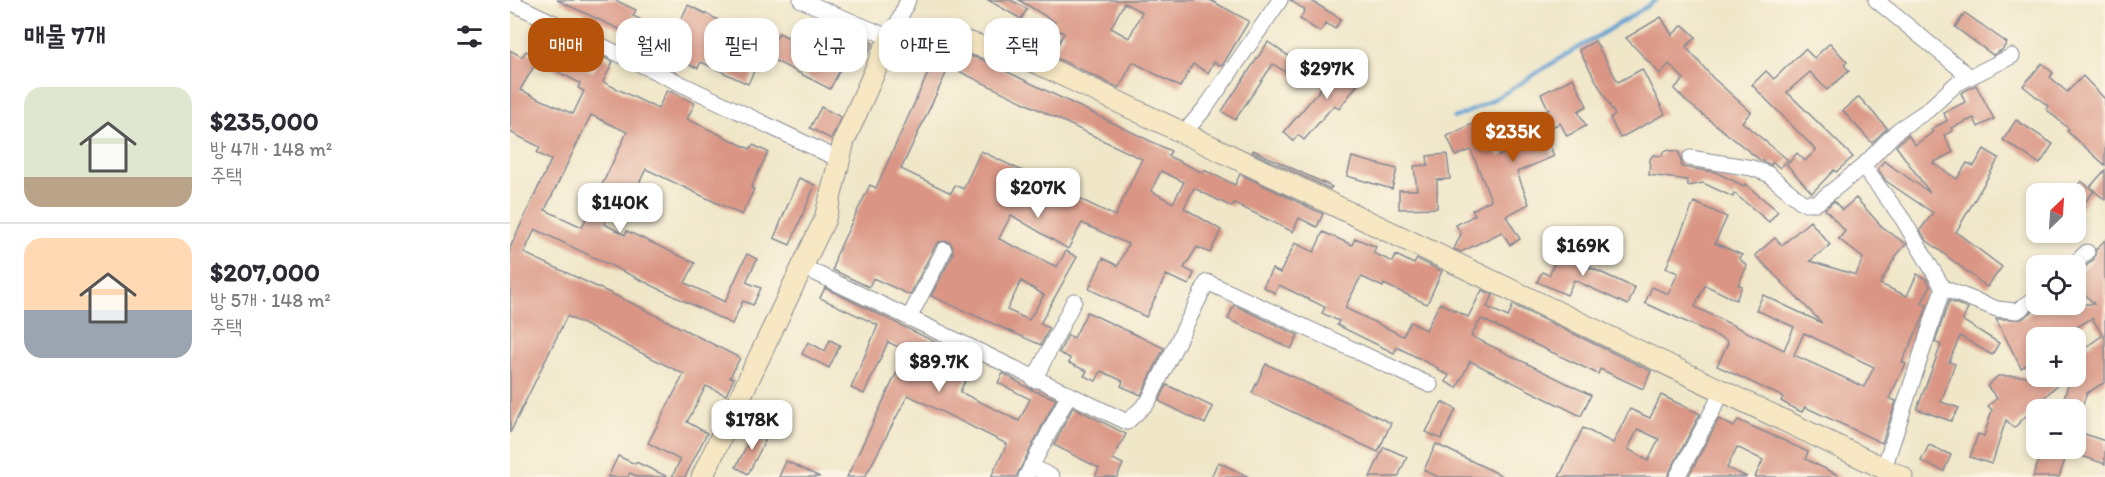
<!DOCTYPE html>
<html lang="ko">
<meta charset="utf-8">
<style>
:root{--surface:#fff;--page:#f2f2f3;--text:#2b2b33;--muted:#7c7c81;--line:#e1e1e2;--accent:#b45309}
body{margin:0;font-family:Itim,"Poor Story",sans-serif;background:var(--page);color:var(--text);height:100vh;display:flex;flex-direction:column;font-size:22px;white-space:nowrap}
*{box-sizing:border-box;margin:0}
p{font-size:20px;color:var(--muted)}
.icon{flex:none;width:33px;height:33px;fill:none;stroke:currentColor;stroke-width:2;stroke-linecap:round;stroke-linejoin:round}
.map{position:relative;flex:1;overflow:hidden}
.panel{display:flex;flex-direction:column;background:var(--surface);width:510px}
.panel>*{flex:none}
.guide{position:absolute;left:18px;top:18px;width:570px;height:54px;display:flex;gap:12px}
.needle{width:39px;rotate:25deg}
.fabs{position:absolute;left:1516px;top:183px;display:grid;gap:12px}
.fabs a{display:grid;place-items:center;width:60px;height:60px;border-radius:12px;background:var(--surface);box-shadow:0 3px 9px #0003;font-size:30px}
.price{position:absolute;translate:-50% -51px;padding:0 14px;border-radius:12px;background:#fff;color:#222;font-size:20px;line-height:39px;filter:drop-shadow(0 2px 3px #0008)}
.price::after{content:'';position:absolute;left:50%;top:36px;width:18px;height:14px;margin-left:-9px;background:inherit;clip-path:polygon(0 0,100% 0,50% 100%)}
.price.active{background:var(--accent);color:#fff}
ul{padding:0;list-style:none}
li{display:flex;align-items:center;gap:18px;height:150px;padding:0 24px}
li+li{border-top:2px solid var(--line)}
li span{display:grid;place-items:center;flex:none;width:168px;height:120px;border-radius:18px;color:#555}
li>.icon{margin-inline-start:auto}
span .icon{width:72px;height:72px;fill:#fffc;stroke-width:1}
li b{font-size:26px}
h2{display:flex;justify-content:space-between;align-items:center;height:72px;padding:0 24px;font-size:26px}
.pill{padding:0 21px;border-radius:18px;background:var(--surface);box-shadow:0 3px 9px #0003;font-size:21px;line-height:54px}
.pill.active{background:var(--accent);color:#fff}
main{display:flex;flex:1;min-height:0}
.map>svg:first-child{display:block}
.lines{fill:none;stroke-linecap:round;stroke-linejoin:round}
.stream{stroke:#61a0d3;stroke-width:4}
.building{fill:#da9584;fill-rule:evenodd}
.street-casing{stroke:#868b94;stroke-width:17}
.secondary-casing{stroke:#868b94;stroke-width:23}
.street{stroke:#fff;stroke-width:15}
.secondary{stroke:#f7e8c3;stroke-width:21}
</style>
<main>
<section class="panel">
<h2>매물 7개<svg class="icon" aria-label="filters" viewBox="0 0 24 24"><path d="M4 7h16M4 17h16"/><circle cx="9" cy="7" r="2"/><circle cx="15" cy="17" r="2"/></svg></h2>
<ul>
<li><span style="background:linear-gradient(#dfe7d0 75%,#b9a48a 0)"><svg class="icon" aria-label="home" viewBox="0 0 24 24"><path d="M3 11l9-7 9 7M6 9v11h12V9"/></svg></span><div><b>$235,000</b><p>방 4개 · 148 m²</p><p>주택</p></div></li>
<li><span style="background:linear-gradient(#ffd9b3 60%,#9aa5b1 0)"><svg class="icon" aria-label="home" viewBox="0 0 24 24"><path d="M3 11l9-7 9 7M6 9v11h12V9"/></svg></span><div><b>$207,000</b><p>방 5개 · 148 m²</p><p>주택</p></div></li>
</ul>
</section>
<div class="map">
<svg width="1595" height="477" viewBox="0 0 1595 477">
<rect width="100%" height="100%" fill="#fcf5e5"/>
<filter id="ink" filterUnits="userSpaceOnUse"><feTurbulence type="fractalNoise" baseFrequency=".0167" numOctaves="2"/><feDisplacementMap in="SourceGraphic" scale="12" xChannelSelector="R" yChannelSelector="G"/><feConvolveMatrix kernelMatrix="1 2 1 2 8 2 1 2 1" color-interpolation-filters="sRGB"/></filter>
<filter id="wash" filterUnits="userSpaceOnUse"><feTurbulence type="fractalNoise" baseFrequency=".008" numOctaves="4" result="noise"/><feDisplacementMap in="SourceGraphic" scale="24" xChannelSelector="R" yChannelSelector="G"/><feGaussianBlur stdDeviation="1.35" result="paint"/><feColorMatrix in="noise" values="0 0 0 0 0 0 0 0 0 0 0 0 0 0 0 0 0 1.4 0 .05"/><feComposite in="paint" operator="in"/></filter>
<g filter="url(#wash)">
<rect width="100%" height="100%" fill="#f0e7c9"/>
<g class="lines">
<!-- stream -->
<path class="stream" d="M944,118C983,103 1017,79 1052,57C1084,38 1116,21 1146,0"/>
</g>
<g id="blocks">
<!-- building -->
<g class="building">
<polygon points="47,0 105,0 126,10 123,16 151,29 154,22 167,28 178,5 261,46 269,33 291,44 302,17 363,43 356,56 341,49 320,89 252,54 238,84 191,62 188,68 172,62 138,45 139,43"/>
<polygon points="478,0 501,0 517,9 511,19"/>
<path d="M509,0H700L739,21L712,66L704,62L698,73L683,64L670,87L623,62L609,88L542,56L554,33L542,27L545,22ZM614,3L632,12L619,38L601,28Z"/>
<polygon points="780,0 800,0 831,19 825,29 816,23 810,32 790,19 795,10"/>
<polygon points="1455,13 1497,43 1492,50 1483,55 1445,27"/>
<polygon points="1151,17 1162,35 1173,25 1186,37 1176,47 1203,78 1241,112 1232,122 1278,160 1270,168 1263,162 1261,165 1250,160 1177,102 1164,89 1174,79 1159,64 1150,74 1116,38"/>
<polygon points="1085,41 1108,82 1132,69 1155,114 1110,138 1100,118 1105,115 1069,50"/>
<polygon points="758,42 799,70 791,82 763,64 725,120 712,111"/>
<polygon points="1320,43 1337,62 1334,65 1339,71 1317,90 1300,72 1277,92 1343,157 1326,172 1324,170 1302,193 1277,165 1287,153 1295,161 1306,150 1242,85 1256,71 1264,79 1295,49 1304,58"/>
<path d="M38,49L83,72L91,56L103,62L93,82L148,109L157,90L185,103L177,119L240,149L243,145L258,152L241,188L244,189L232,215L136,169L119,204L107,198L94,224L115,235L117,231L185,263L175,283L215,302L237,254L247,259L236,282L251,288L243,305L233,301L222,324L25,229L14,253L130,307L230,358L220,377L224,378L216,395L196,386L177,422L197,433L175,477H162L170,460L138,443L174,374L57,316L0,433V248L41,160L27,153L30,147L0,132V50L12,57L16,51L29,58L10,90L63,114L74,91L68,88L70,83L31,63ZM81,115L117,132L72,227L35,210Z"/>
<path d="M452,54L471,59L661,151L658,156L693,173L694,170L725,185L730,174L813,214L807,227L789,218L783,232L724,203L722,207L684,188L674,208L711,230L700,253L687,247L674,268L684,273L679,285L656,275L636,317L579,289L593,258L608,266L618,244L572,223L558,249L501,215L489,239L547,267L556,251L567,257L530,324L539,328L531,345L421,296L443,254L442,245L438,241L429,242L425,246L400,295L363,278L359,287L323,270L326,256L338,230L360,185L366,188L424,60L439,67L391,169L441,193L445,185L453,189L471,151L605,216L632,159L444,69ZM651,171L674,182L663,203L641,191ZM511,281L534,295L519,320L497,310Z"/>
<polygon points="835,60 841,65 844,61 855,70 852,74 854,76 829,109 824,105 794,140 788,135 783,141 774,132"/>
<polygon points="1532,63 1543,73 1540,77 1557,92 1573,76 1595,99 1595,165 1557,131 1559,129 1536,109 1538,106 1513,86"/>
<polygon points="1063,78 1077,106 1068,111 1076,126 1057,136 1050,123 1033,131 1044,156 1007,172 1019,204 996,216 1010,239 1000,245 992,232 951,252 944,249 951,234 946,225 965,215 962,210 981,200 961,150 946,156 937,136 973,119 989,156 1012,146 1003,126 1039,110 1031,94"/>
<polygon points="1466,85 1484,119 1468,127 1464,118 1441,128 1443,131 1434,135 1443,152 1423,163 1447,179 1457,163 1464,166 1474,149 1489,158 1446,232 1492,267 1477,287 1416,240 1410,230 1423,213 1376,181 1368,169 1374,161 1420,193 1386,146 1398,135 1405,145 1423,132 1421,129 1437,121 1434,113 1455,102 1451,93"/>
<polygon points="1349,97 1377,128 1362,143 1333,111"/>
<polygon points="311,107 331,117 321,139 300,128"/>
<polygon points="1506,120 1543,144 1530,164 1493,140"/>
<polygon points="743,150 822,187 820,189 742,152"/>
<polygon points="1157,150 1169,152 1172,167 1205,172 1234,186 1235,184 1268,211 1259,222 1224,193 1223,197 1193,183 1178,186 1177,180 1139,175 1140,159 1143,155 1152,156 1153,152"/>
<polygon points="937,154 940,179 927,180 927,208 889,209 889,190 907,190 904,166 918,165 917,156"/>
<polygon points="842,157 887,169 882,189 837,176"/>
<polygon points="1595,170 1595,200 1580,187"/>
<polygon points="289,178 305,185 280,245 264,238"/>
<polygon points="1571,181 1584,191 1566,213 1566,188"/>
<path d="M1346,198L1373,228L1396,244L1386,256L1370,284L1397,296L1407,274L1416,279L1420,286L1412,303L1417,305L1413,318L1392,362L1396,364L1379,398L1386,401L1372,443L1295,407L1292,412L1283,408L1271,401L1273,397L1207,366L1218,343L1216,340L1135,303L1142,287L1158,294L1168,273L1156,268L1184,202L1217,217L1205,243L1232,255L1229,258L1237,266L1228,285L1232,286L1226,300L1195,285L1185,307L1274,350L1284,327L1246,310L1253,295L1312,323L1245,255L1265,238L1272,245L1300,221L1320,245L1300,261L1346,275L1353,258L1329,239L1335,231L1315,209L1324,201L1332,210ZM1294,333L1364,367L1354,387L1284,355Z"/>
<polygon points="813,232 842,245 845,238 866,247 863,253 883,262 886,255 904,264 907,259 932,271 917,304 874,284 873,287 852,277 849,280 835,308 893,336 900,322 916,330 930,303 958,317 972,290 983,295 977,307 998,317 1003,305 1141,371 1133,389 1090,369 1088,374 971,319 961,336 1081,395 1071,416 960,361 947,388 936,382 939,375 927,370 928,368 887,347 884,353 827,325 829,321 812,313 815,307 769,285 765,293 753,287 762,269 770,273 785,243 804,252"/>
<polygon points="1595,240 1595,382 1577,393 1571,410 1550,410 1561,376 1566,376 1569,352 1593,335 1582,318 1549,338 1527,338 1527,359 1511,368 1486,319 1512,319 1533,304 1584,304 1566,285 1566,275 1584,259 1586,249"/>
<polygon points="1052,246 1082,260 1079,267 1125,288 1118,305 1064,280 1057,295 1027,282 1032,272 1039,275"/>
<polygon points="315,288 464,361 450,392 509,421 520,399 488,383 493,373 520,389 546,399 506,477 481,477 497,444 398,395 355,477 337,477 397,351 378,342 354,394 341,388 368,325 310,298"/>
<polygon points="1439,301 1458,308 1453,320 1455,322 1489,343 1482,355 1450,336 1439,362 1445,364 1431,402 1449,408 1441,421 1407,409 1431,345 1425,342"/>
<polygon points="724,305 788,335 781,349 718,319"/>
<polygon points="577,312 654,348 631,395 611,386 613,381 591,371 586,381 574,376 577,371 559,363 560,358 549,353 558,335 564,338"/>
<polygon points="320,340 330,345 319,368 292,354 298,342 315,351"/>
<polygon points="756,364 881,423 868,452 742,393"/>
<polygon points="1488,376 1556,376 1504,428 1496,420 1482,464 1460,457 1468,434 1474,436 1482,410 1478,406 1487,398 1477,386"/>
<polygon points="657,385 703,407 695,424 649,401"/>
<path d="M1151,395L1190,414L1157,477H1049L1073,428L1103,443L1120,409L1140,418ZM1128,429L1149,439L1138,461L1118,449Z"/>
<polygon points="932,402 946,409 931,439 916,432"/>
<polygon points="563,407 616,434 603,459 613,464 607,477 585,477 589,468 544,445"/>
<polygon points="1209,419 1224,427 1228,420 1279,443 1298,452 1295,459 1332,477 1245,477 1253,460 1227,447 1217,468 1237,477 1178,477"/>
<polygon points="245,429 258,435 238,474 226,467"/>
<polygon points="1566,431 1595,441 1595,464 1566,454"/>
<polygon points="926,444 995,477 928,477 914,470"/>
<polygon points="1419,445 1441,455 1434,471 1411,461"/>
<polygon points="874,447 897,457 888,477 860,477"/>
<polygon points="1533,448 1559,448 1549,477 1523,477"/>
<polygon points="108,456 125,464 126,462 158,477 128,477 120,473 118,477 98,477"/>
<polygon points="276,461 310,477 269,477"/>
<polygon points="708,462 739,477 701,477"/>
</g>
</g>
</g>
<g filter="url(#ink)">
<use href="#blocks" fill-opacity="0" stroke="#868b94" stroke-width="1.5"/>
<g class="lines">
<defs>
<g id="street">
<polyline points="291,0 381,38 398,0"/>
<polyline points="1366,0 1459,76"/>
<polyline points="0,2 328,159"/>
<polyline points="674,133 696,107 770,0"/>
<polyline points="1180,158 1242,168 1258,174 1293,203 1307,203 1353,166 1388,130 1418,110 1446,84 1502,56"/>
<polyline points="1353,166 1392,218 1433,288 1374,468"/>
<polyline points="1562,266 1577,252"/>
<polyline points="293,267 617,422 638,402 697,282 920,385"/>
<polyline points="1433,288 1487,309 1507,311 1527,297"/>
<polyline points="399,318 434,250"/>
<polyline points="524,380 564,301"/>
<polyline points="521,466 542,477"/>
<polyline points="516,477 558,396"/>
<polyline points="1167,477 1213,391"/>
</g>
<polyline id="secondary" points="192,477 315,219 334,141 374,50 381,38 404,32 430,34 527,63 1392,477"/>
</defs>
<!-- street casing -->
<use href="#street" class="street-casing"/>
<!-- secondary casing -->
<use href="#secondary" class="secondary-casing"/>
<!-- street -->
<use href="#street" class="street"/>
<!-- secondary -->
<use href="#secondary" class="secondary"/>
</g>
</g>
</svg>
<div class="fabs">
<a><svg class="needle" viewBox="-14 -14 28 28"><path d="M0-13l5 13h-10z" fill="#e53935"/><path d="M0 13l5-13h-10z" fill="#7c7c81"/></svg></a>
<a><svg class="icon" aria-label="locate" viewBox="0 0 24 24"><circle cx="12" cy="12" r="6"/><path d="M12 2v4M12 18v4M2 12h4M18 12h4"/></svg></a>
<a>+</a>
<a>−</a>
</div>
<b class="price" style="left:817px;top:100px">$297K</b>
<b class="price active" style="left:1003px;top:163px">$235K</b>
<b class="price" style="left:528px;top:219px">$207K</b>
<b class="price" style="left:110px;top:234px">$140K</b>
<b class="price" style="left:1073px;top:277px">$169K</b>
<b class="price" style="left:429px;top:393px">$89.7K</b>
<b class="price" style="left:242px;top:451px">$178K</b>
<div class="guide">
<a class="pill active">매매</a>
<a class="pill">월세</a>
<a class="pill">필터</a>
<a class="pill">신규</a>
<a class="pill">아파트</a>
<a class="pill">주택</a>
</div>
</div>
</main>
